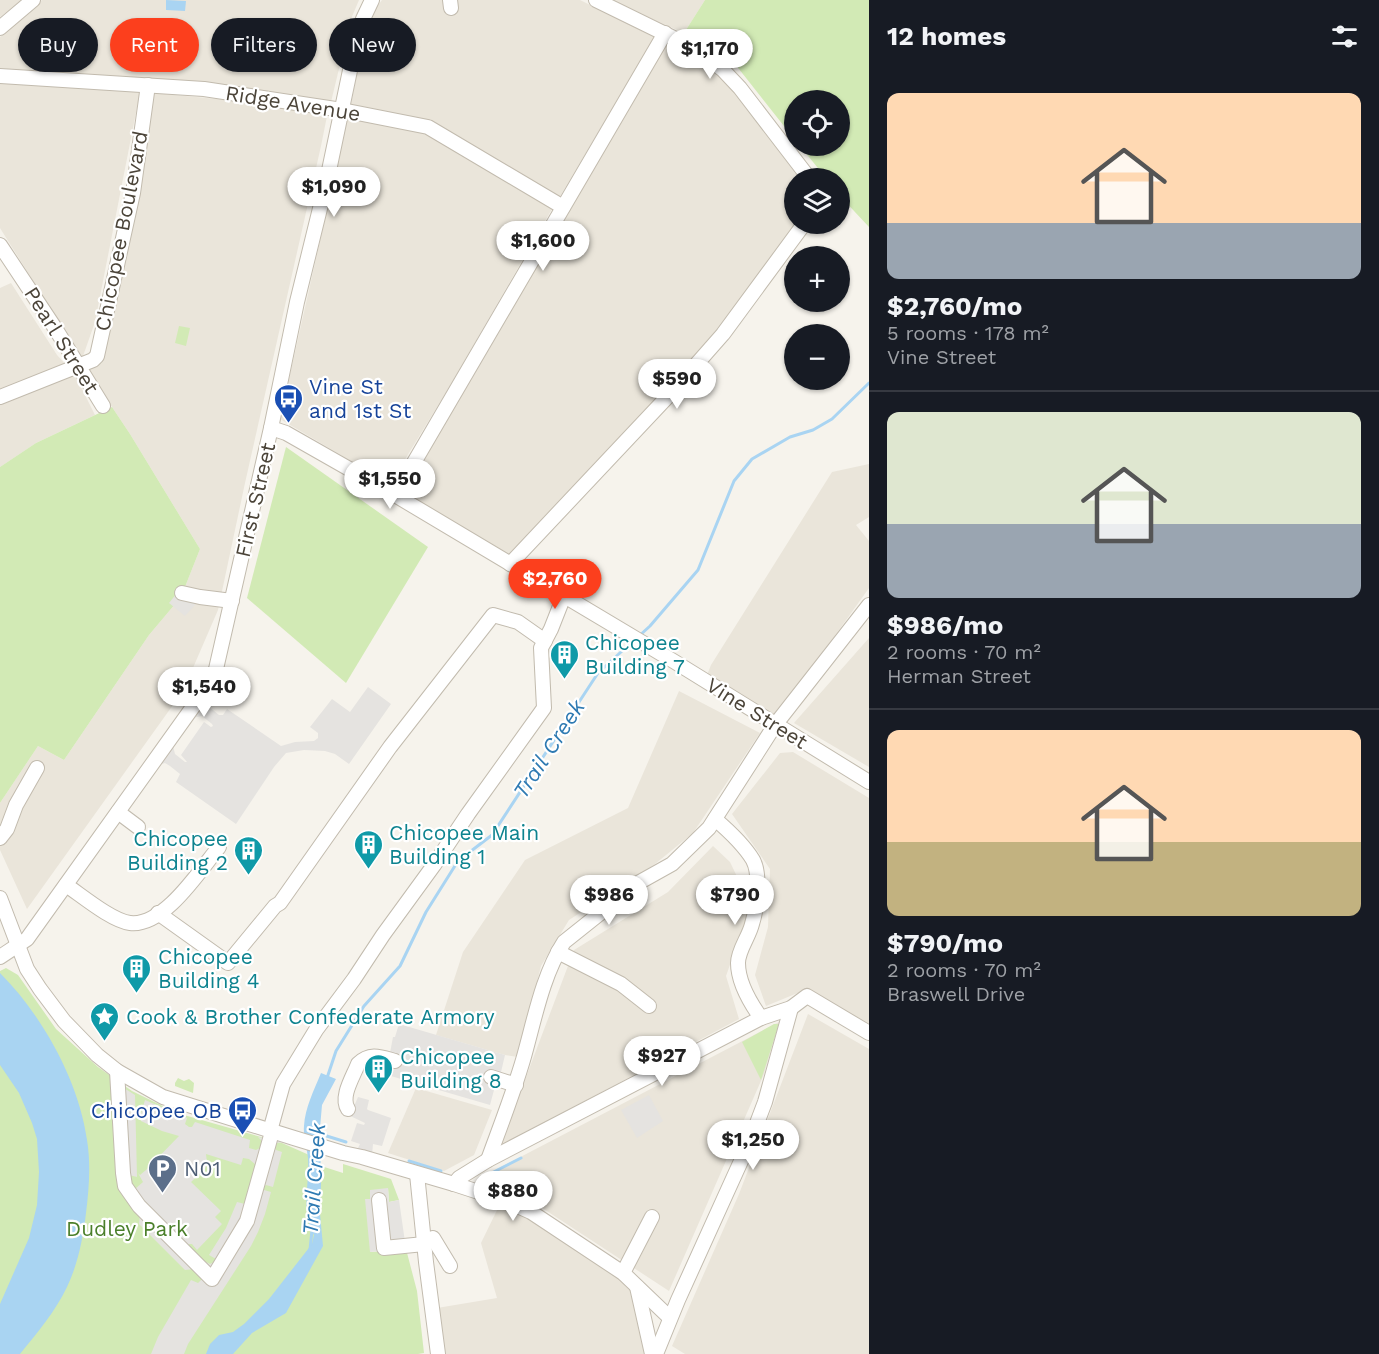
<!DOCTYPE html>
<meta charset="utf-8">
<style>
:root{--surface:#171b24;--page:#242831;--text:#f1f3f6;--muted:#9ea1a6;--line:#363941;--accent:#fc3f1d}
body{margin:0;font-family:"Work Sans",sans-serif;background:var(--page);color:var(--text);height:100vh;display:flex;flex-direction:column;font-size:22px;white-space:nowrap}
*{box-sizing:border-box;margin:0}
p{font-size:20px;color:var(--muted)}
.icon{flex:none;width:33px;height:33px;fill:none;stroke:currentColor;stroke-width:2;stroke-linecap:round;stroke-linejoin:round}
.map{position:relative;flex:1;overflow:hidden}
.details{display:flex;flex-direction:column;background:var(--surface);width:510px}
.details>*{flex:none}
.hud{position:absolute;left:18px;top:18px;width:570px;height:54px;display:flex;gap:12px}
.tools{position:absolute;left:784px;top:90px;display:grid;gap:12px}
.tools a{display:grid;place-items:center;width:66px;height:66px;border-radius:50%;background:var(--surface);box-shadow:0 2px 4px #0004;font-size:30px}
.price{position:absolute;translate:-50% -51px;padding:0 14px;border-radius:21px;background:#fff;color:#222;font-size:20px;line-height:39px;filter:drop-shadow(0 2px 3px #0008)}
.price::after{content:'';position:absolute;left:50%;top:36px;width:18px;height:14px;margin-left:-9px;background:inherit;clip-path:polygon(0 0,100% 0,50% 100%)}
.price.selected{background:var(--accent);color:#fff}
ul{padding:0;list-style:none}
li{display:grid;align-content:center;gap:12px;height:318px;padding:0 18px}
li+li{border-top:2px solid var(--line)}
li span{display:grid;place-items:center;height:186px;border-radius:12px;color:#555}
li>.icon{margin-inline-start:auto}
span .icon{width:108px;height:108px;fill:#fffc;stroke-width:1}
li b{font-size:26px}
h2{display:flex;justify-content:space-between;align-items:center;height:72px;padding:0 18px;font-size:26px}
.chip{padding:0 21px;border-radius:27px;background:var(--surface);box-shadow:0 2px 4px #0004;font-size:21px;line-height:54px}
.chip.selected{background:var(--accent);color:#fff}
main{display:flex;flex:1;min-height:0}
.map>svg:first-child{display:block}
.residential{fill:#eae5da}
.green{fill:#d2eab5}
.parking{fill:#e5e3e0;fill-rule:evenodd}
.water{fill:#a9d4f2}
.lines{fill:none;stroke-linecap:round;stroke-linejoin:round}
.stream{stroke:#a9d4f2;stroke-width:3}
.minor-casing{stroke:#c2bbae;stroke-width:16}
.minor{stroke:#fff;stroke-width:14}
.labels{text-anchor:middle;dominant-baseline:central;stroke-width:4.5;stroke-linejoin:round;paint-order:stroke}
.street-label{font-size:21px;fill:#4b4439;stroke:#fff}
.transit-label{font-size:21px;fill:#164399;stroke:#fff;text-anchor:start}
.culture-label{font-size:21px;fill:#0d838f;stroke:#fff;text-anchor:start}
.service-label{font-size:21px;fill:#4e5e75;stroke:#fff;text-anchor:start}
.park-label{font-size:21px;fill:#4a7f2a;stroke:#fff}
.water-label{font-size:22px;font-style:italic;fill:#2e7ab2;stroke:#fff}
</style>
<main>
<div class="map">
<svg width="869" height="1354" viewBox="0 0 869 1354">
<rect width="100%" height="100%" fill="#f6f3ec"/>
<!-- residential -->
<g class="residential">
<polygon points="0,0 22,0 0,17"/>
<polygon points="42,0 359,0 351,19 331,102 220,84 28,72 0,68 0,37"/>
<polygon points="382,0 580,0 655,37 559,198 432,121 351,104 364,37 376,8"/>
<polygon points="609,0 705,0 684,33"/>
<polygon points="666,40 691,51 720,74 801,178 795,178 795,224 797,224 746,296 693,361 511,555 405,494 405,488"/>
<polygon points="0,82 140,92 95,322 82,359 0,228"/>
<polygon points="154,93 238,101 327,116 321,146 245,483 218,610 183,691 27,909 0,850 0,803 38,746 64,760 149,635 181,597 200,549 130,434 86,368 102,363"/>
<polygon points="348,116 426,132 552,209 448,389 390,484 280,419"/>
<polygon points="11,283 57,355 75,375 95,415 36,443 0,467 0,288"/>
<polygon points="869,464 869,517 856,525 869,541 869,588 776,718 707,675 711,665 832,472"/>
<polygon points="869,638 869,767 794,723"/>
<polygon points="679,691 760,733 693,833 655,864 569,920 541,966 518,1057 505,1055 436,1035 463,952 525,860 628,808"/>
<polygon points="793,752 869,798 869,1027 805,990 766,1006 755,975 768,927 770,869 732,814 780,753"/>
<polygon points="713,846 730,862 742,887 749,911 726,976 739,1019 500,1146 574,950 668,892"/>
<polygon points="808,1014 869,1049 869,1354 685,1354 672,1346 739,1194"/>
<polygon points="779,1022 764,1074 669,1291 530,1200 481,1182 480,1178"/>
<polygon points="416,1088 492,1110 474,1155 444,1171 388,1153"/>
<polygon points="499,1206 528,1217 617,1276 633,1294 646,1354 443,1354 437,1308 497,1298 481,1243"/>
</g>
<!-- green -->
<g class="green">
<polygon points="705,0 869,0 869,227 840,196 840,178 826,178 800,146 840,146 840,100 795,100 795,140 735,64 724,53 684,33"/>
<polygon points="179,326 190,328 186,346 175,343"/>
<polygon points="112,407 130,434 200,549 181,597 149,635 64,760 38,746 0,803 0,467 36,443"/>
<polygon points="286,447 428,547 346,683 247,598"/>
<polygon points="6,968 18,975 56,1029 98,1067 132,1091 177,1113 282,1143 316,1158 315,1164 343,1173 343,1164 391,1179 399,1200 389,1202 388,1188 371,1252 406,1249 417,1291 424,1353 418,1354 0,1354 0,971"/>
<polygon points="774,1024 779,1024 761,1080 742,1042"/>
<polygon points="178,1078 184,1081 189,1079 194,1083 193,1093 175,1086 175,1083"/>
</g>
<!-- parking -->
<g class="parking">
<polygon points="186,587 203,596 185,616 169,603 177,593"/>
<polygon points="368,687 391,704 349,764 335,754 325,751 304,750 286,753 274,767 236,824 176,782 180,774 170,766 165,763 159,765 173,746 175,754 185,762 187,762 181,755 204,722 211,727 213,726 212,724 202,716 192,718 207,699 208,706 219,715 223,715 227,709 281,746 295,742 314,741 318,738 318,733 310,727 332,699 350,712"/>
<polygon points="399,1024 505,1055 501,1072 503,1075 509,1076 512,1074 507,1093 504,1088 497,1088 494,1090 490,1105 384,1074 386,1065 382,1063 372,1063 367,1065 362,1069 350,1099 353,1104 355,1104 358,1097 369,1100 367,1109 368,1110 391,1118 382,1146 373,1144 372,1155 357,1150 360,1144 351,1141 357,1123 364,1125 365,1123 344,1113 340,1109 340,1101 354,1061 390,1053 393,1037 395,1037"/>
<path d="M111,1080L135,1095L137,1177L129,1175L130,1184L135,1189L143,1182L138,1173L140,1175L146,1170L179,1136L162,1131L141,1121L140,1117L145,1100L187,1118L185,1124L189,1127H192L195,1122L250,1140L249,1148L256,1150L260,1148L262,1141L258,1137L282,1142L277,1143L274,1147L276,1150L282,1152L273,1187L266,1185L263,1187L264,1190L271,1192L265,1214L258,1232L251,1246L188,1344L184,1354H151L158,1337L191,1280L198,1283L203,1278L195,1269L185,1270L139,1224L140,1215L125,1199L118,1185L116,1176ZM206,1154L241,1165L243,1158L249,1159L256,1165V1169L245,1204L237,1202L226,1228L209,1255L216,1259L214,1262L210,1264L202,1260L189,1246V1244H192L197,1250L222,1224L215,1217L221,1211L191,1182L205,1169L207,1163Z"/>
<polygon points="649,1095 663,1121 637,1138 621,1110"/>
<polygon points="388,1188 389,1202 399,1200 406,1249 370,1252 365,1199 370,1199 370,1190"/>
</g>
<!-- water -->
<g class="water">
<polygon points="166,0 186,1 185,11 166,10"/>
<path d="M0,973C42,1015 79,1081 87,1140C91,1164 89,1189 86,1213C83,1238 78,1264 67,1287C55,1312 37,1333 20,1354H0V1304L29,1238L37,1205L39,1172L37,1139L32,1123L19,1093L0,1065Z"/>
<path d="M321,1073L336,1079L322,1105L320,1128L321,1183L320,1214L323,1246L286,1313L252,1333L233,1354H206L210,1344L219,1335L233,1332L244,1324L269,1299L312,1244L314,1235C300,1211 310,1184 308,1158C307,1148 303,1136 304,1126C305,1108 314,1090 321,1073Z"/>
</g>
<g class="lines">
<!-- stream -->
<g class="stream">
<polyline points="638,637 650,626 698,570 734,481 752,459 790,437 813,430 832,419 869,383"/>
<polyline points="327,1078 336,1051 364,1006 400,966 426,912 458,861 492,835 598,673 633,641"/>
<polyline points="317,1133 346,1142"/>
<polyline points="409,1161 441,1171"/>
<polyline points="480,1179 521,1158"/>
<polyline points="310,1250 312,1230"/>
</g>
<defs>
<g id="minor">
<polyline points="450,0 451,8"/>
<polyline points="596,0 694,48 723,70 740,88 809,178"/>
<polyline points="0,28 33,0"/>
<polyline points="0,76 204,89 342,110 428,127 563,207"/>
<polyline points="0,245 55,328 103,406"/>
<polyline points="0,397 93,360 97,356 133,193 148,85"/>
<polyline points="271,428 286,433 395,495 675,662 869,782"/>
<polyline points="395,495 665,33"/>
<polyline points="510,564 672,392 723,334 804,224"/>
<polyline points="182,593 200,597 232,601"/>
<polyline points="118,812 138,827"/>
<path d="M715,819C729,831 744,845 753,860C761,875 757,908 752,924C749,937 738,950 738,963C738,982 751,1004 761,1018"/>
<polyline points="0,838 7,829 16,805 37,768"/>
<path d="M66,885C81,895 112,921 130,923C164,927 200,870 219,847"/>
<polyline points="0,898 27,969 40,989 64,1021 97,1055 117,1071 163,1097 294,1138 343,1153 362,1157 454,1184 506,1201 531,1212 623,1273 670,1318"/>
<polyline points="158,913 228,963 275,906 280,903 390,747 493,615 518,622 545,641"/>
<polyline points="558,952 621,984 649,1006"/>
<polyline points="0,957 27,939 205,690 216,669 271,428 297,302 327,180 357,37 363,19 372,0"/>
<polyline points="117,1071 123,1173 125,1186 139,1206 212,1279 247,1221 272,1132"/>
<polyline points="491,1077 516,1085"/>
<path d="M348,1109C340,1097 353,1077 358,1064C370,1052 381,1057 395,1061"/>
<polyline points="270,1131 283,1084 316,1030 354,979 383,935 434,865 468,814 544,708 541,648 551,629 564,596"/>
<path d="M488,1160C500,1127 513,1094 523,1060C534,1022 542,976 564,942L638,883L672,864L709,828L775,725L869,605"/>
<polyline points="417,1174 426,1262 438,1354"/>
<polyline points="454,1184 459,1178 488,1160 761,1018 791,1008 807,996 869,1033"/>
<polyline points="379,1200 384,1248 424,1244"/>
<polyline points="433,1238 450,1266"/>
<polyline points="623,1273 652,1217"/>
<polyline points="637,1287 652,1354"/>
<polyline points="656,1354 678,1300 751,1139 765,1102 791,1008"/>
</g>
</defs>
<!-- minor casing -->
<use href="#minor" class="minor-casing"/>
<!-- minor -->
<use href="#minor" class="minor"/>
</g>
<!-- icons -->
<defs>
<symbol id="bus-pin" viewBox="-11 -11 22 30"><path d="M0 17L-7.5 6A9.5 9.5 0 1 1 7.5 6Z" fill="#1a4fb4" stroke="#fff"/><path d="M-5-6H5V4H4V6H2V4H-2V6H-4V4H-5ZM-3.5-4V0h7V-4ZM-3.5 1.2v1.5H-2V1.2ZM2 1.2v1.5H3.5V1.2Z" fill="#fff"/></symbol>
<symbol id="building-pin" viewBox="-11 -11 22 30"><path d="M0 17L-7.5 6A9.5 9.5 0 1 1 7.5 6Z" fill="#0f9aa8" stroke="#fff"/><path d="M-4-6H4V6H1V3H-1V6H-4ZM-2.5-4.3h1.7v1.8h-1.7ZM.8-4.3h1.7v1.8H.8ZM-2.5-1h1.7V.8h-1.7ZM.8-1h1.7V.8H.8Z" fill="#fff"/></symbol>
<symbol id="sight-pin" viewBox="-11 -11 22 30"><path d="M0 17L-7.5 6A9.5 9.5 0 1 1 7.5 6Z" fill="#0f9aa8" stroke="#fff"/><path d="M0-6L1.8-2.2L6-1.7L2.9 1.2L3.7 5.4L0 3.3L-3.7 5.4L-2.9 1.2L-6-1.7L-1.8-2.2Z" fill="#fff"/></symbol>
<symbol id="parking-pin" viewBox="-11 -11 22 30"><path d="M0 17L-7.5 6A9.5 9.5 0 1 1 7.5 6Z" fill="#5c6f8a" stroke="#fff"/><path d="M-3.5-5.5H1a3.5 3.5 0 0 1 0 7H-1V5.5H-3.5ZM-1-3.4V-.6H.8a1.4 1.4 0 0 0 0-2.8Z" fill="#fff"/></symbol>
</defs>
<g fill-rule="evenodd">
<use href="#bus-pin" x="272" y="382" width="33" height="45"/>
<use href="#building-pin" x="548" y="638" width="33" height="45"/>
<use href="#building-pin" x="352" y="828" width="33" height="45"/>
<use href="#building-pin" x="232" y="834" width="33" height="45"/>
<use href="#building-pin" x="120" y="952" width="33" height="45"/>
<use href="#sight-pin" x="88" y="1000" width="33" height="45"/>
<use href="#building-pin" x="362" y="1052" width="33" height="45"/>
<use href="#bus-pin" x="226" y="1094" width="33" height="45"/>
<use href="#parking-pin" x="146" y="1152" width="33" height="45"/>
</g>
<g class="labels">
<!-- street labels -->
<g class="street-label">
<text transform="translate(293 103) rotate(9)">Ridge Avenue</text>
<text transform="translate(121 231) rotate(-79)">Chicopee Boulevard</text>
<text transform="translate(62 340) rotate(58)">Pearl Street</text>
<text transform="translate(255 500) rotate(-77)">First Street</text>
<text transform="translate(757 713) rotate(32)">Vine Street</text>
</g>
<!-- transit labels -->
<g class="transit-label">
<text x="309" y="386">Vine St<tspan x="309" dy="24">and 1st St</tspan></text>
<text x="222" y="1110" text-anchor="end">Chicopee OB</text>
</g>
<!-- culture labels -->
<g class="culture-label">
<text x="585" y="642">Chicopee<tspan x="585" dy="24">Building 7</tspan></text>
<text x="389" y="832">Chicopee Main<tspan x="389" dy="24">Building 1</tspan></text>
<text x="228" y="838" text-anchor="end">Chicopee<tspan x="228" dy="24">Building 2</tspan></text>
<text x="158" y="956">Chicopee<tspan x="158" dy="24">Building 4</tspan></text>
<text x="126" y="1016">Cook &amp; Brother Confederate Armory</text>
<text x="400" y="1056">Chicopee<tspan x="400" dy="24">Building 8</tspan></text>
</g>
<!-- service labels -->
<g class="service-label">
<text x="184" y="1168">N01</text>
</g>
<!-- park labels -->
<g class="park-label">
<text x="127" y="1228">Dudley Park</text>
</g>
<!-- water labels -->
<g class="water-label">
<text transform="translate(549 749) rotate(-57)">Trail Creek</text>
<text transform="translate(314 1179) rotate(-86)">Trail Creek</text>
</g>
</g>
</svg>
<div class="tools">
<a><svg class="icon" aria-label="locate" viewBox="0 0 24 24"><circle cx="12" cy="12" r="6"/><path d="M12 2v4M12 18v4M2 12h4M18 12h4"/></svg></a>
<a><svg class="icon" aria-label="layers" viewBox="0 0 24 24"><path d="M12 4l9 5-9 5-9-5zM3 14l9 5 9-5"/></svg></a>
<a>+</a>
<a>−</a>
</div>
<b class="price" style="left:710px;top:80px">$1,170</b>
<b class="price" style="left:334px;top:218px">$1,090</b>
<b class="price" style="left:543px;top:272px">$1,600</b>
<b class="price" style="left:677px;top:410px">$590</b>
<b class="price" style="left:390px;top:510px">$1,550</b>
<b class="price selected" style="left:555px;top:610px">$2,760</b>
<b class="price" style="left:204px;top:718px">$1,540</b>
<b class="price" style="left:609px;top:926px">$986</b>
<b class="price" style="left:735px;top:926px">$790</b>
<b class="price" style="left:662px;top:1087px">$927</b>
<b class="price" style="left:753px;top:1171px">$1,250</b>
<b class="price" style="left:513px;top:1222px">$880</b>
<div class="hud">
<a class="chip">Buy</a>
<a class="chip selected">Rent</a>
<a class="chip">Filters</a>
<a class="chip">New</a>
</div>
</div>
<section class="details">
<h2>12 homes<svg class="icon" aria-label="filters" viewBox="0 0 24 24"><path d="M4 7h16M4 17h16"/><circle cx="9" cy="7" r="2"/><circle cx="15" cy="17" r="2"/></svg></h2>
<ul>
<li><span style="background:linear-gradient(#ffd9b3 70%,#9aa5b1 0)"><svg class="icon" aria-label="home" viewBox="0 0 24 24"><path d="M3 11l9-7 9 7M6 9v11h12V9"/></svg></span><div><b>$2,760/mo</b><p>5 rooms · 178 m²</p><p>Vine Street</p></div></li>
<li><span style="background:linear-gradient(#dfe7d0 60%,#9aa5b1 0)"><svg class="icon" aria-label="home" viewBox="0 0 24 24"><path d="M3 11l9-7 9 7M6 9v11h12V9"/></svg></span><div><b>$986/mo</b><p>2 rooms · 70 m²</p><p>Herman Street</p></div></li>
<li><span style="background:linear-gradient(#ffd9b3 60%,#c2b280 0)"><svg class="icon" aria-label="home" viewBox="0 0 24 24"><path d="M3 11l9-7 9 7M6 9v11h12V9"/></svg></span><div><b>$790/mo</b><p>2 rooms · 70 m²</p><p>Braswell Drive</p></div></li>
</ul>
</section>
</main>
